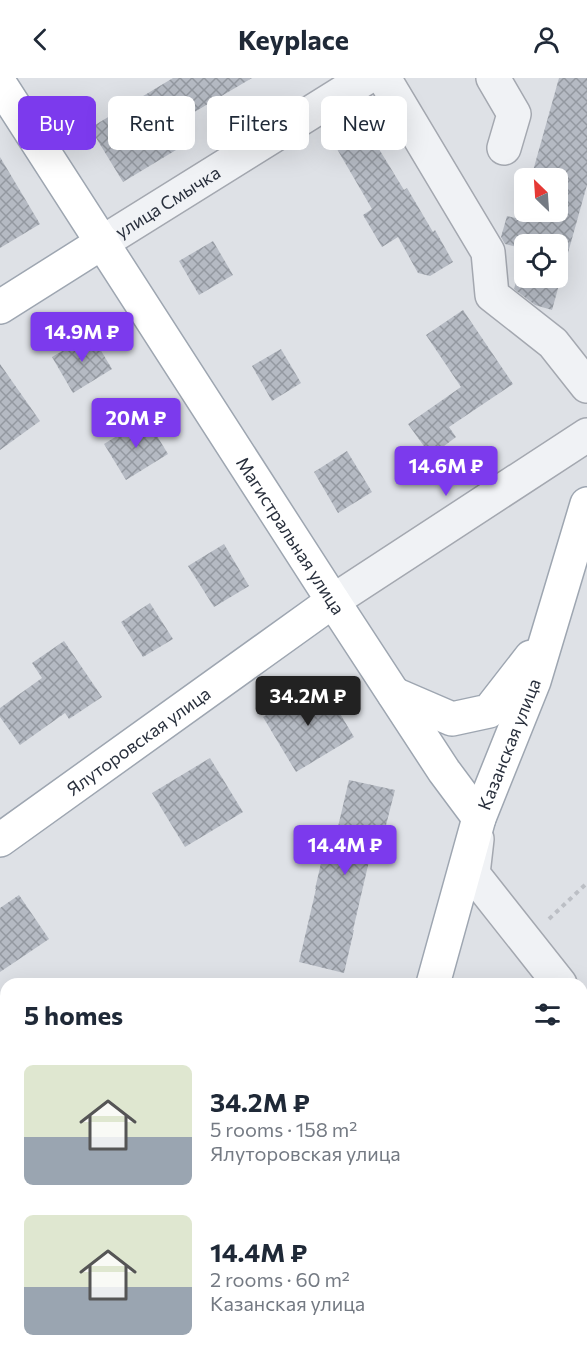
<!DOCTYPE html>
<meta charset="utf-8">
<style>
:root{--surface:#fff;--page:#f2f2f3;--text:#1f2937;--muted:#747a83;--accent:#7c3aed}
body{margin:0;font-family:Commissioner,sans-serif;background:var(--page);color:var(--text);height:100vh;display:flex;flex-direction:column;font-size:22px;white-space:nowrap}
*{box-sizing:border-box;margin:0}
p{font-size:20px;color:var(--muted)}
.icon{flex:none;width:33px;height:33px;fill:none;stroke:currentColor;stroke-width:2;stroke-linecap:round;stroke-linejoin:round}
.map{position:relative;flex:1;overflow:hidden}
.side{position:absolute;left:0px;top:900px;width:588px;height:386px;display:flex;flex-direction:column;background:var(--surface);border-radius:18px 18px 0 0;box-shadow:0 6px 24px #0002}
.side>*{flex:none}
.hud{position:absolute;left:18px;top:18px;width:552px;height:54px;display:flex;gap:12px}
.needle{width:39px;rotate:335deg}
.tools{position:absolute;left:514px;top:90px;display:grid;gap:12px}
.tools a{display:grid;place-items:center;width:54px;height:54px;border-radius:9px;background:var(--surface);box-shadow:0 6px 24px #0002;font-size:30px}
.price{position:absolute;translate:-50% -51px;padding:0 14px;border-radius:6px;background:var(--accent);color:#fff;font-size:20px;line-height:39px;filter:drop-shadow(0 2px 3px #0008)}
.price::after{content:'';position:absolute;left:50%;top:36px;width:18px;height:14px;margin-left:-9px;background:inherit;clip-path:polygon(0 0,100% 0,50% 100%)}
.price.active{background:#222;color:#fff}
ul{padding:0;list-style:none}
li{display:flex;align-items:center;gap:18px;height:150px;padding:0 24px}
li span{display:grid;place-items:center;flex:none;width:168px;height:120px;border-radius:9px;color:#555}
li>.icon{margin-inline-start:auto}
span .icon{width:72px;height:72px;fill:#fffc;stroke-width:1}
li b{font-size:26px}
h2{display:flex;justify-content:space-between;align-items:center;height:72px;padding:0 24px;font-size:26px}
.tag{padding:0 21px;border-radius:9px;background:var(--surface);box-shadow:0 6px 24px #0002;font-size:21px;line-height:54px}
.tag.active{background:var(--accent);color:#fff}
header{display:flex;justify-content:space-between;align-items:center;height:78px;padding:0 24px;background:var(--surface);font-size:27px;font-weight:700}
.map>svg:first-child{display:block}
.industrial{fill:url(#industrial-grid)}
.building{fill:url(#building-cross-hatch)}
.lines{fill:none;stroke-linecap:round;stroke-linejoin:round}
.minor-casing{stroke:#a4a8b0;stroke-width:36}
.major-casing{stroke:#9ea6b1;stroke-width:36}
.path{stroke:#bcbfc5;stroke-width:4;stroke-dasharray:4.5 4.5;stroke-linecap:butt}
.minor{stroke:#f0f2f5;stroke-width:33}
.major{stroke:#fff;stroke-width:33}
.labels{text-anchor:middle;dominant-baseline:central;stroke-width:6;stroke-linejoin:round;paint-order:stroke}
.street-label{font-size:18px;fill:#282f3c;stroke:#edf0f4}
</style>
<header><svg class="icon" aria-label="back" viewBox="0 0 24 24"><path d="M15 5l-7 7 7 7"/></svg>Keyplace<svg class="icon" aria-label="person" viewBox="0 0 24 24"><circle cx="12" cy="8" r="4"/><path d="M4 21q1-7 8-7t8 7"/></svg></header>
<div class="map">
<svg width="587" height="1285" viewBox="0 0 587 1285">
<defs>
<pattern id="industrial-grid" width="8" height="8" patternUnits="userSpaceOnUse" patternTransform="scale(1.5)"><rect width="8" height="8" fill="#ccd0d8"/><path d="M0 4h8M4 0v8" fill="none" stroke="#afb3ba"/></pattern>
<pattern id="building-cross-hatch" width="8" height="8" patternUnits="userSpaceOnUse" patternTransform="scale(1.5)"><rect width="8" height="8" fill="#b5bac3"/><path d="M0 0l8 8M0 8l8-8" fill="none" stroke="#9398a0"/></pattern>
</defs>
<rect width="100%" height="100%" fill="#dee1e6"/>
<!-- industrial -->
<polygon class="industrial" points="582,961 587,967 587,1285 440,1285 441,1280 582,1280"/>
<!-- building -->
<g class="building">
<polygon points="173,0 252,0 169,49 181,69 123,104 90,50"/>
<polygon points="559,0 587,0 587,107 552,232 535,227 514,211 525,173 525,200 558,200 558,166 525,166 525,171 505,166 501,159 507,138 520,141 525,123 525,134 558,134 558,100 531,100"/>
<polygon points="368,53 404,112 407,110 433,154 435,152 453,184 430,198 418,195 398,159 382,169 363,137 372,131 337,71"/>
<polygon points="0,79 40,146 0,170"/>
<polygon points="213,163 233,197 199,217 179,183"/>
<polygon points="463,232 513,306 449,349 456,359 431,378 408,346 461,309 426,257"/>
<polygon points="91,256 112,291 73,315 52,279"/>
<polygon points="281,271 301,305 272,323 252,288"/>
<polygon points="0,286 40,343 0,372"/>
<polygon points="146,340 168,376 126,402 104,366"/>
<polygon points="347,373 372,414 338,435 314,394"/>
<polygon points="224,466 249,508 214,529 188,488"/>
<polygon points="150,525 173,561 143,579 121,544"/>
<polygon points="64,563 102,619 69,641 65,635 20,667 0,639 0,630 42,600 32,585"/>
<polygon points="321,604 354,659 296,694 263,639"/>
<polygon points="210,680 243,734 185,769 152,715"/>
<polygon points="349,702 395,712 384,755 376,753 353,852 354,852 344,895 299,884 316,811 315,811 325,768 333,770"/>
<polygon points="19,817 49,861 0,894 0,830"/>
</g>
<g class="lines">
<defs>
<g id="minor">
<polyline points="384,0 488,174 492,217 553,265 587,308"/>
<polyline points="493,0 514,36 504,70"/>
<path id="s1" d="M103,164L366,0"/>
<polyline points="333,523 587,357"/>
<polyline points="477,761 473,796 560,906"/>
<polyline points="582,934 587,940"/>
<polyline points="582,1188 587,1190"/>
<polyline points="415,1285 417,1280"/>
</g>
<g id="major">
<path id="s2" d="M0,6L333,523L444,693L479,740"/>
<polyline points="0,229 103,164"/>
<polyline points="394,616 452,641 489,633 531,579"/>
<path id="s3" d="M0,762L333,523"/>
<path id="s4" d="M433,906L479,740L534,603L587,426"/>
<polyline points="103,1285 111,1280"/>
<polyline points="323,1285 325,1280"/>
</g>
</defs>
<!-- minor casing -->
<use href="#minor" class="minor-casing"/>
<!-- major casing -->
<use href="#major" class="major-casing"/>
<!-- path -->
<polyline class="path" points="549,841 587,805"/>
<!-- minor -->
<use href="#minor" class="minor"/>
<!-- major -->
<use href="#major" class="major"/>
</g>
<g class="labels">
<!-- street labels -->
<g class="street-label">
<text stroke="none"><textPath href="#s1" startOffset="76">улица Смычка</textPath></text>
<text stroke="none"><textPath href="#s2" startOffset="537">Магистральная улица</textPath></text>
<text stroke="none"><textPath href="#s3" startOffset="170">Ялуторовская улица</textPath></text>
<text stroke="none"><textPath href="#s4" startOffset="252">Казанская улица</textPath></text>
</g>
</g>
</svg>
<div class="tools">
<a><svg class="needle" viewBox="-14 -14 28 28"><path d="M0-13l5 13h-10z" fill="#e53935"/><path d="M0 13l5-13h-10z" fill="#747a83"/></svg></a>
<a><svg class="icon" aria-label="locate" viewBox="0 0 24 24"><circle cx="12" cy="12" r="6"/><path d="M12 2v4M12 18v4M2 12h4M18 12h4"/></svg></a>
</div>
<b class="price" style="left:82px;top:285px">14.9M ₽</b>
<b class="price" style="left:136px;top:371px">20M ₽</b>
<b class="price" style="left:446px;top:419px">14.6M ₽</b>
<b class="price active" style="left:308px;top:649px">34.2M ₽</b>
<b class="price" style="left:345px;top:798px">14.4M ₽</b>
<div class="hud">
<a class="tag active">Buy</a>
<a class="tag">Rent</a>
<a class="tag">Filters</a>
<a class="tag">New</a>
</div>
<section class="side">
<h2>5 homes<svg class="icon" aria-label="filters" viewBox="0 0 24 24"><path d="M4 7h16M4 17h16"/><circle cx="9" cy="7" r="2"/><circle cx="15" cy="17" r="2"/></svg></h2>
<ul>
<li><span style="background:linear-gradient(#dfe7d0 60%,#9aa5b1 0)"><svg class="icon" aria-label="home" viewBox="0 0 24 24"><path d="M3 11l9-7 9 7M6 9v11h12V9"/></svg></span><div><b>34.2M ₽</b><p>5 rooms · 158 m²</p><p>Ялуторовская улица</p></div></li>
<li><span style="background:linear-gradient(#dfe7d0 60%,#9aa5b1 0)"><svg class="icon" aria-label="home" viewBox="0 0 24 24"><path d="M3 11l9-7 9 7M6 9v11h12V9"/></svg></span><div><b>14.4M ₽</b><p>2 rooms · 60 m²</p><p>Казанская улица</p></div></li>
</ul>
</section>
</div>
